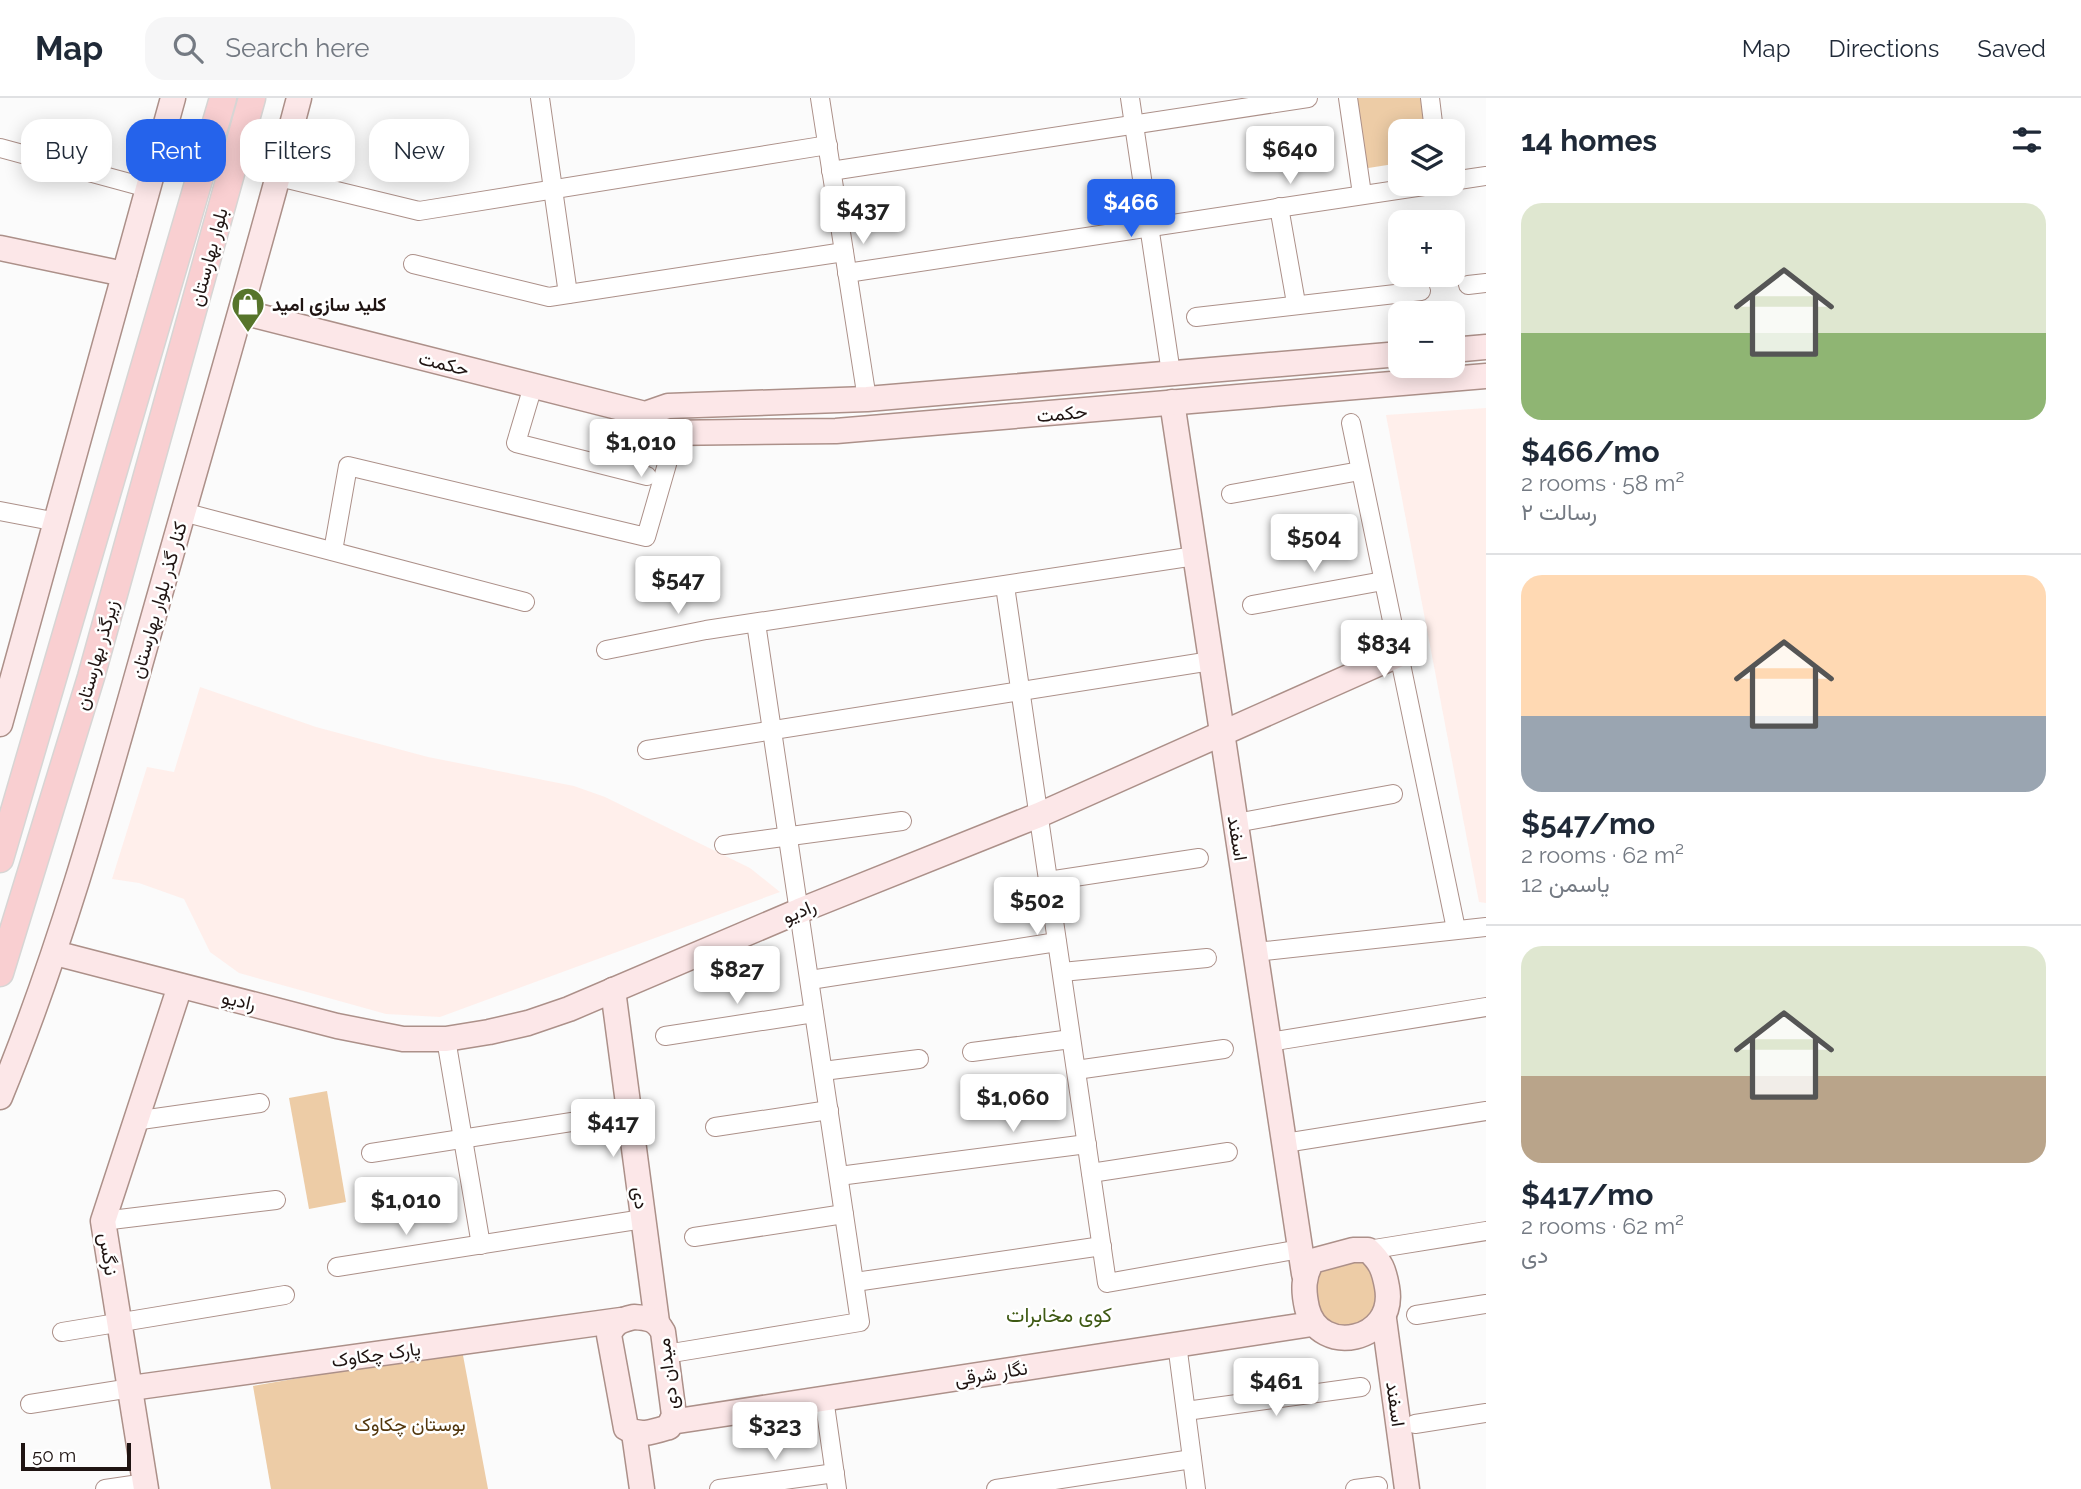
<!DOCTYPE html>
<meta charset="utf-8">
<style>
:root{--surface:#fff;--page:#f6f6f7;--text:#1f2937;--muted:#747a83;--line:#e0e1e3;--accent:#2563eb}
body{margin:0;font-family:Raleway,Vazirmatn,sans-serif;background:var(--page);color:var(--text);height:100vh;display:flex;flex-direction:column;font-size:26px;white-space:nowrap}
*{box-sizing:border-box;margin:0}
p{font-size:23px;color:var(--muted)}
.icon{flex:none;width:38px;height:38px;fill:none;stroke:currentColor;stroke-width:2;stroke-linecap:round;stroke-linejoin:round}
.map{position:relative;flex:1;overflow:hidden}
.details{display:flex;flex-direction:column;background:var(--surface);width:595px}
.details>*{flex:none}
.top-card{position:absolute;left:21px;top:21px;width:665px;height:63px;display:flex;gap:14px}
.buttons{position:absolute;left:1388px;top:21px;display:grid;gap:14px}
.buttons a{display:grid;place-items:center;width:77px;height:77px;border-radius:14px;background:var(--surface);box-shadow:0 4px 18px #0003;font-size:35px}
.scale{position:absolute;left:21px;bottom:18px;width:110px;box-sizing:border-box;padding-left:7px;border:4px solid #1f1412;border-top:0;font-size:19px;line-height:24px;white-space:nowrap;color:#1f1412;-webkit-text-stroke:5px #fff;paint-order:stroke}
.price{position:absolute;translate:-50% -60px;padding:0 16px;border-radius:7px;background:#fff;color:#222;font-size:23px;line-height:46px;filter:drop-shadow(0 2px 4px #0008)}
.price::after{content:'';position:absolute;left:50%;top:42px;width:21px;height:16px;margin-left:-10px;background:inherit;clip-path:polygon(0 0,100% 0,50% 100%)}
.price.selected{background:var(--accent);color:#fff}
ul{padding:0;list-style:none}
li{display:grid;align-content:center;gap:14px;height:371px;padding:0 35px}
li+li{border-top:2px solid var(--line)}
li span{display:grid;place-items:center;height:217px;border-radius:21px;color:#555}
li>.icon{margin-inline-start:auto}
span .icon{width:126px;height:126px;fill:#fffc;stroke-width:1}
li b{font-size:30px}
h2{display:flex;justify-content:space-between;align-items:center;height:84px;padding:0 35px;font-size:30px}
.chip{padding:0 24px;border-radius:21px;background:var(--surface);box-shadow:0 4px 18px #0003;font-size:24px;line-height:63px}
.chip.selected{background:var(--accent);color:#fff}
header{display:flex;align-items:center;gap:42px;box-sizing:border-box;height:98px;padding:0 35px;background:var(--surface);border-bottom:2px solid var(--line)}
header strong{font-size:33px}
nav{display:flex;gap:38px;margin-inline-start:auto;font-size:24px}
.search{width:490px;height:63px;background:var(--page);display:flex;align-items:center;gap:18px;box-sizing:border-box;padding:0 24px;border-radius:21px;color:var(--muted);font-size:26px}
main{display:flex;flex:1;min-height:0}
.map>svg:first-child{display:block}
.built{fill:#ffefeb}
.green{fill:#edcca6}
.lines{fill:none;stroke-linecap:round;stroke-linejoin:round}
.street-casing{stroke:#ac9089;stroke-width:20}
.secondary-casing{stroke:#ac9089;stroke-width:27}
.primary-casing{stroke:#d7d5d4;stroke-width:29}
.street{stroke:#fff;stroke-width:18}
.secondary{stroke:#fce7e8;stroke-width:24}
.primary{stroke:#f9cfd1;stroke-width:26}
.labels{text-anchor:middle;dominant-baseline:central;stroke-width:5;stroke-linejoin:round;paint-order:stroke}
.street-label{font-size:19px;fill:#1f1412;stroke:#fff}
.poi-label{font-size:19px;font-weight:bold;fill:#1f1412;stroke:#fff;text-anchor:start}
.park-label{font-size:19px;fill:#52360c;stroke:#fff}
.neighbourhood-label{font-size:21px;fill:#3e5913;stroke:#fff}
</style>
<header>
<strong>Map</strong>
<div class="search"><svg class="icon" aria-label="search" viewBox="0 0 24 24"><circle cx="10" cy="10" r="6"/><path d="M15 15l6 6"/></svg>Search here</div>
<nav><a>Map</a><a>Directions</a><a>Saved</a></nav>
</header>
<main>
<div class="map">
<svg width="1486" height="1391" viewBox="0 0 1486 1391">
<rect width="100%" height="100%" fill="#fbfbfb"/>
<!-- built -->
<g class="built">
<polygon points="1486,310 1486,805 1479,804 1386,317"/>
<polygon points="200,589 316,629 428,659 574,688 605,699 750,770 780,794 440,919 386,916 239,875 210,854 184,801 139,785 112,781 147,669 174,674"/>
</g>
<!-- green -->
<g class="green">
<polygon points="1352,0 1426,0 1430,33 1400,33 1400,65 1362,71"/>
<polygon points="327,993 346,1104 309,1111 289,1000"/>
<polygon points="1362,1162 1377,1172 1375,1226 1335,1233 1318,1226 1316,1171"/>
<polygon points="462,1252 488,1391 271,1391 253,1288"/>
</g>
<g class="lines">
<defs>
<g id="street">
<polyline points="540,0 568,196"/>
<polyline points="820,0 867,301"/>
<polyline points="1130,0 1171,275"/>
<polyline points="1348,0 1362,96"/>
<polyline points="1430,0 1434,33"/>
<polyline points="0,50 148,90"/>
<polyline points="831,73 1308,0"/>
<polyline points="279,79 419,113 828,47"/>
<polyline points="1452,83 1486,78"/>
<polyline points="1279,109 1296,205"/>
<polyline points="413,166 549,199 844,154"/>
<polyline points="847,175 1437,86"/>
<polyline points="1468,187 1486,185"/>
<polyline points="1196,219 1421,193"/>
<polyline points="533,288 516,345 647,378"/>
<polyline points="1351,325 1456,831"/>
<polyline points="1231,396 1360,373"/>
<polyline points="0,413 57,424"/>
<polyline points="183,414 525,504"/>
<polyline points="333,453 348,368 646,439 676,335"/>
<polyline points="1005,488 1107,1185 1300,1151"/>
<polyline points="1252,507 1383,483"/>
<polyline points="606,552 706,532 1195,458"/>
<polyline points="647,652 1211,563"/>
<polyline points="1236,725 1393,696"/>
<polyline points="724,747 902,723"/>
<polyline points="1048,783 1199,760"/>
<polyline points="1256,854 1486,829"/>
<polyline points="1062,874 1207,860"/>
<polyline points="810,882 1057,844"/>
<polyline points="665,938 814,915"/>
<polyline points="446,941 481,1147"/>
<polyline points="1269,944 1486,909"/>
<polyline points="972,954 1071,941"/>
<polyline points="1076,972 1224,951"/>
<polyline points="823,973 919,961"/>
<polyline points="134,1023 260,1005"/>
<polyline points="715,1029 829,1012"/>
<polyline points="1285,1045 1486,1013"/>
<polyline points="371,1055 597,1020"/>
<polyline points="1091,1075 1228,1054"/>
<polyline points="839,1078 1087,1046"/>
<polyline points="103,1123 276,1102"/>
<polyline points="694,1139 844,1116"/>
<polyline points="1368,1152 1486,1133"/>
<polyline points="337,1169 643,1121"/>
<polyline points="855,1184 1102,1148"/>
<polyline points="1416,1217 1486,1206"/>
<polyline points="62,1234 285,1197"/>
<polyline points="1177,1246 1196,1391"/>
<polyline points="666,1256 860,1224 756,525"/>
<polyline points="824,1300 837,1391"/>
<polyline points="30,1306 131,1290"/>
<polyline points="1186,1313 1361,1289"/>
<polyline points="1415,1326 1486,1315"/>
<polyline points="105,1391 146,1385"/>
<polyline points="719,1391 835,1375"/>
<polyline points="996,1391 1192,1361"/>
<polyline points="1355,1391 1378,1388"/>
</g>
<g id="secondary">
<polyline points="0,150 124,176"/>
<polyline points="242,214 645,316 668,308 867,301 1400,256"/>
<polyline points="1452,252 1486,249"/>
<polyline points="1172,304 1304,1176"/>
<polyline points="645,316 661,335 836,333 1486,278"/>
<polyline points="0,626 173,0"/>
<polyline points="55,855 337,928 403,941 446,941 489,934 528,925 569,911 799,813 1039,717 1398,557"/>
<polyline points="613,892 657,1224"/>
<path d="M0,999C68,834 113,661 162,489C208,326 256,164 299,0"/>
<path d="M1353,1152H1368C1381,1164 1384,1172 1387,1189C1397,1244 1319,1259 1307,1210C1303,1192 1303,1179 1312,1163Z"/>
<path d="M634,1219C649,1220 656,1221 663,1234L674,1317L669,1329C653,1334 640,1339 626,1330L609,1237C614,1224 621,1222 634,1219Z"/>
<polyline points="1384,1221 1407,1391"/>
<polyline points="131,1290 621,1222"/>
<polyline points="671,1324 1312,1226"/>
<polyline points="634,1335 642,1391"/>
<polyline points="146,1391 103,1123 180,888"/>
</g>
<g id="primary">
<polyline points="0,761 223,0"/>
<polyline points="0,875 91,579 252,0"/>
</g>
</defs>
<!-- street casing -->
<use href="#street" class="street-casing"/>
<!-- secondary casing -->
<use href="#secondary" class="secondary-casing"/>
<!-- primary casing -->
<use href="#primary" class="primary-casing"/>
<!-- street -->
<use href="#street" class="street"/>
<!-- secondary -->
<use href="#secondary" class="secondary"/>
<!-- primary -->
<use href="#primary" class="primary"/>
</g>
<!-- icons -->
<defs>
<symbol id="shop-pin" viewBox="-11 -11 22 30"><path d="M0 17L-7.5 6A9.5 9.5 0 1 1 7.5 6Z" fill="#57752b" stroke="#fff"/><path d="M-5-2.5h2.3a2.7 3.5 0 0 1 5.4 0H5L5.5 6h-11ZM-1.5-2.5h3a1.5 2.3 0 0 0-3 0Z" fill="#fff"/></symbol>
</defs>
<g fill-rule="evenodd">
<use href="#shop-pin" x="229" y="187" width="38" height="52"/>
</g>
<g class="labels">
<!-- street labels -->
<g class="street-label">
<text transform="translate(208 159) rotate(-75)">بلوار بهارستان</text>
<text transform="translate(444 265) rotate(14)">حکمت</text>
<text transform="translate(1062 315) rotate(-5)">حکمت</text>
<text transform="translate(158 502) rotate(-74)">کنار گذر بلوار بهارستان</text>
<text transform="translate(96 557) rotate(-74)">زیرگذر بهارستان</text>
<text transform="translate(1238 740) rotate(81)">اسفند</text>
<text transform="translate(799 813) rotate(-23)">رادیو</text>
<text transform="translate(239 902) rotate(13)">رادیو</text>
<text transform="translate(641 1100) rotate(82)">دی</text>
<text transform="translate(109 1156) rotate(81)">نرگس</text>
<text transform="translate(376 1256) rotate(-8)">پارک چکاوک</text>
<text transform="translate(991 1275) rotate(-9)">نگار شرقی</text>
<text transform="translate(667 1276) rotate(-97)">میدان دی</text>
<text transform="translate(1396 1306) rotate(82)">اسفند</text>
</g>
<!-- poi labels -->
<g class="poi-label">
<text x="272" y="206">کلید سازی امید</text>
</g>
<!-- park labels -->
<g class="park-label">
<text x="410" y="1326">بوستان چکاوک</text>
</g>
<!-- neighbourhood labels -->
<g class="neighbourhood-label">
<text x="1059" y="1216">کوی مخابرات</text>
</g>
</g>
</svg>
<div class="buttons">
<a><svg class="icon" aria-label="layers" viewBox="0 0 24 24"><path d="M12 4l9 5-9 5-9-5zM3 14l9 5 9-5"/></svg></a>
<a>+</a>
<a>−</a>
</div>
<div class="scale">50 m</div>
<b class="price" style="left:1290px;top:88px">$640</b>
<b class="price selected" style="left:1131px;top:141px">$466</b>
<b class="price" style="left:863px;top:148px">$437</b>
<b class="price" style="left:641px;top:381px">$1,010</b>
<b class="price" style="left:1314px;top:476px">$504</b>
<b class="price" style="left:678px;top:518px">$547</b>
<b class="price" style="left:1384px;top:582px">$834</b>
<b class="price" style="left:1037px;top:839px">$502</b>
<b class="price" style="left:737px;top:908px">$827</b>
<b class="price" style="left:1013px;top:1036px">$1,060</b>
<b class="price" style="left:613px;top:1061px">$417</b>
<b class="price" style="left:406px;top:1139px">$1,010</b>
<b class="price" style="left:1276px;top:1320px">$461</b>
<b class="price" style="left:775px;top:1364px">$323</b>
<div class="top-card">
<a class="chip">Buy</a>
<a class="chip selected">Rent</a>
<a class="chip">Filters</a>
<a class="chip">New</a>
</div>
</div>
<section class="details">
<h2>14 homes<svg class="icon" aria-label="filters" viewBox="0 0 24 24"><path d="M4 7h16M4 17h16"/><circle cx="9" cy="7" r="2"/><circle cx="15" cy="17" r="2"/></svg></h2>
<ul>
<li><span style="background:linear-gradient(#dfe7d0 60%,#8fb573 0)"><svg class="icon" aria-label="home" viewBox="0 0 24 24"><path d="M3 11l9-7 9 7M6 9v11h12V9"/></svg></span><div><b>$466/mo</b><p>2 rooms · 58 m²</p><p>رسالت ۲</p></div></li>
<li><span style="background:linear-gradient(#ffd9b3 65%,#9aa5b1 0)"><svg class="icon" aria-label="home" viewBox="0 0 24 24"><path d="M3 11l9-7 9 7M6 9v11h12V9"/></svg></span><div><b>$547/mo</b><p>2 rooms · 62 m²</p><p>یاسمن 12</p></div></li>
<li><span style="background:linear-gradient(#dfe7d0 60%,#b9a48a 0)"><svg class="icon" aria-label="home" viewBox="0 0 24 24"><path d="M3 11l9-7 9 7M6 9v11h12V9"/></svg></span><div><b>$417/mo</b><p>2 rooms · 62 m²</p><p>دی</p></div></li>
</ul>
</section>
</main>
